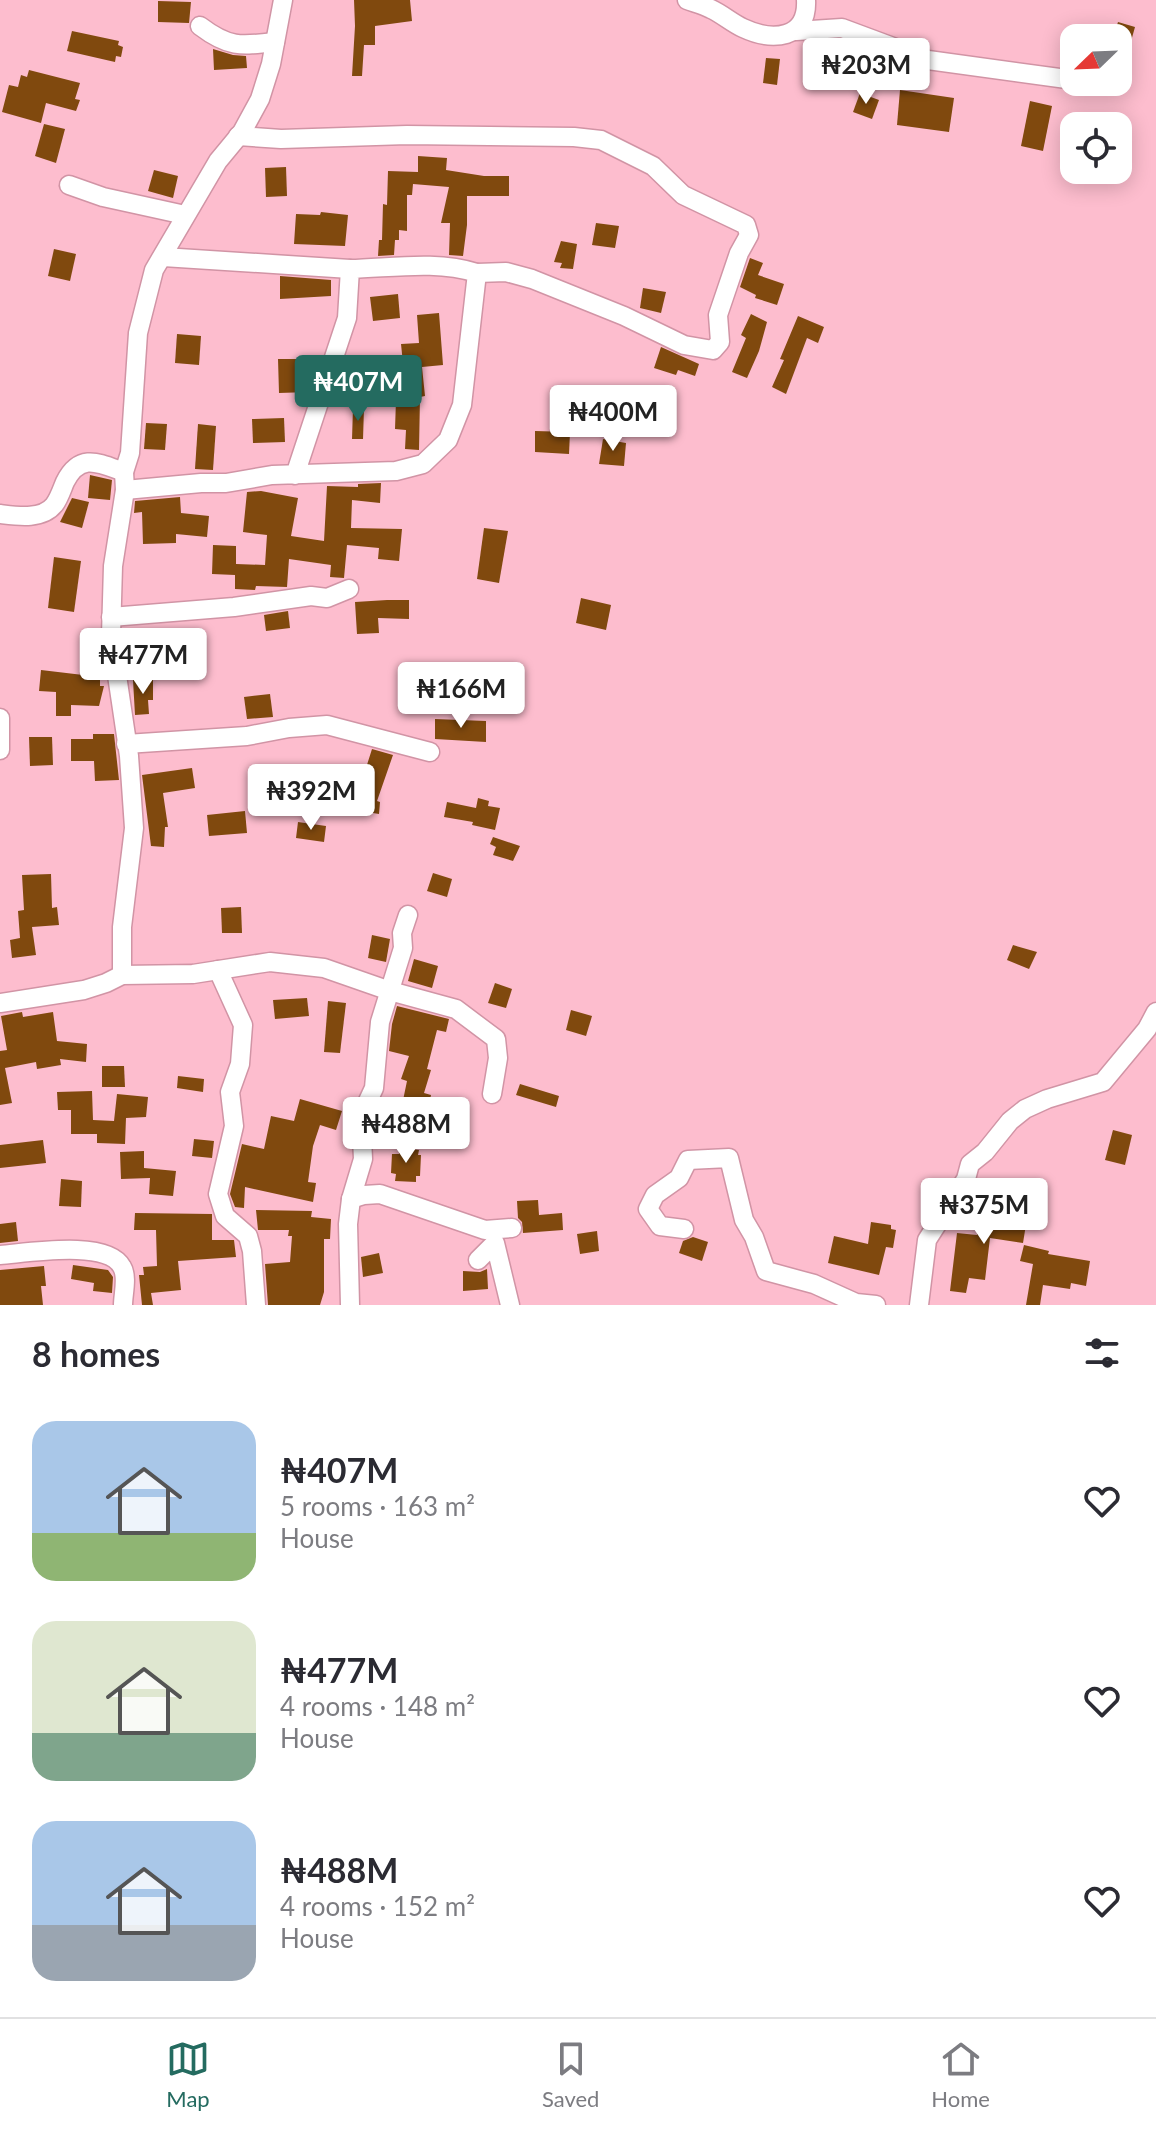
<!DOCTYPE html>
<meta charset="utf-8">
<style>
:root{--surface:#fff;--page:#f7f7f7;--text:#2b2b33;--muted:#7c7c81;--line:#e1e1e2;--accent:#246b60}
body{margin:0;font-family:Lato,sans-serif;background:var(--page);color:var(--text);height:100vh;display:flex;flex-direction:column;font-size:30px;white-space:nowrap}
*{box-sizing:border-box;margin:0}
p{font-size:26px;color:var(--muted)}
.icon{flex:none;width:44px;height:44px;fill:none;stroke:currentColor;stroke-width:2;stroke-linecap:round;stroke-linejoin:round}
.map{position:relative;height:1305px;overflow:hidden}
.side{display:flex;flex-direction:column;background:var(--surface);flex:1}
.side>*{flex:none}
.needle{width:52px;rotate:247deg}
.fabs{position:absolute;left:1060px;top:24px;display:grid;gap:16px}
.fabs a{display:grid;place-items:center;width:72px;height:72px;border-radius:16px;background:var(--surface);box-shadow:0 4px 20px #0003;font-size:40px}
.price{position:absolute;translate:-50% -68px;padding:0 18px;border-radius:8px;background:#fff;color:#222;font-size:26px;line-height:52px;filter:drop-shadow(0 2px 4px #0008)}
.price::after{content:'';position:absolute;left:50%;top:48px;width:24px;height:18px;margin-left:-12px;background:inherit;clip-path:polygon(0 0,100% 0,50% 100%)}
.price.on{background:var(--accent);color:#fff}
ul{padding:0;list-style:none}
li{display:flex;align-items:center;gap:24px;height:200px;padding:0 32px}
li span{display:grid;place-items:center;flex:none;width:224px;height:160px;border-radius:24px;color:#555}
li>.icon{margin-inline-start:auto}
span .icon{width:96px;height:96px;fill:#fffc;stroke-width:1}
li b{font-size:34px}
h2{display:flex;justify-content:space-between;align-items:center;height:96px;padding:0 32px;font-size:34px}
.tab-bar{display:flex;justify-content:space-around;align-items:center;height:112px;border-top:2px solid var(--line);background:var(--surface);font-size:22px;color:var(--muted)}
.tab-bar a{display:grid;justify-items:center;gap:4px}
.tab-bar .on{color:var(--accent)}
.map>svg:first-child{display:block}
.building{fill:#80490e}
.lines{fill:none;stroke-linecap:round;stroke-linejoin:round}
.minor-casing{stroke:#d194a5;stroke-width:21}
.minor{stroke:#fff;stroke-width:18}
</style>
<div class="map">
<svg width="1156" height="1305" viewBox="0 0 1156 1305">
<rect width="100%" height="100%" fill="#fdbdce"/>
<!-- building -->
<g class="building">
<polygon points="354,0 410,0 412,21 375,26 375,45 364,45 362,76 352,76 355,26"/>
<polygon points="158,1 191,2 189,23 158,22"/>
<polygon points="1118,22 1135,27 1126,59 1118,56 1118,38 1113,38"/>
<polygon points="72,31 119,41 118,45 123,47 121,57 116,56 115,62 67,51"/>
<polygon points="213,49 233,55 246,56 247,68 214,70"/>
<polygon points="766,58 780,59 777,85 763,83"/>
<polygon points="29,70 80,83 75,99 80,100 76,111 46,103 41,123 2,112 9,85 18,87 21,75 27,77"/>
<polygon points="900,90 954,98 949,132 897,125"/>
<polygon points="860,93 879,100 872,119 853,112"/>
<polygon points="1030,101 1052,106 1043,151 1021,146"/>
<polygon points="44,124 65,129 56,163 35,156"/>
<polygon points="418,156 447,158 446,170 484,176 509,176 509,196 467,196 467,225 463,256 449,255 450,223 441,223 449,187 413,184 412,195 407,195 407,231 399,230 399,240 395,240 394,255 378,256 379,240 382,240 383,204 387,205 388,171 418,172"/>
<polygon points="286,167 287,196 266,197 265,168"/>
<polygon points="154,170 178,176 173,198 148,191"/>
<polygon points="321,212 348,215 345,246 294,244 296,214 320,215"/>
<polygon points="596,223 619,226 615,248 592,245"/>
<polygon points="561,241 577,244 573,269 560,268 562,263 554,262"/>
<polygon points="54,249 76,254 70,281 48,276"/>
<polygon points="750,258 763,263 758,275 784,284 777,305 755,298 756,295 740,287"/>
<polygon points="280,276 331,280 331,296 280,299"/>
<polygon points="643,288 666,292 661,313 640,308"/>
<polygon points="398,294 400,318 373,321 370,297"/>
<polygon points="439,313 443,365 422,367 425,396 420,397 419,450 405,449 406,430 395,429 396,400 403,400 400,373 404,373 401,344 419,343 417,315"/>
<polygon points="751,314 767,322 759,351 747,378 732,372 746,338 741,335"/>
<polygon points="798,316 824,327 818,343 807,338 786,394 772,387 784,360 780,359"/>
<polygon points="177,334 201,336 199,365 175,363"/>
<polygon points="661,347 699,364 695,376 678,370 676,375 654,368"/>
<polygon points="278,359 315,359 315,375 314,379 309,380 309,392 279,393"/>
<polygon points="631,385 654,387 653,412 626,410"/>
<polygon points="353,407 364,407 363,439 352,439"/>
<polygon points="284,418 285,442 253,443 252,419"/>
<polygon points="146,423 167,424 165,450 144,449"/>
<polygon points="198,424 216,426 213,470 195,469"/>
<polygon points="535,431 570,432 569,454 535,452"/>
<polygon points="603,439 626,443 624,466 599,464"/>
<polygon points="90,475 112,480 110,500 88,498"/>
<polygon points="381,483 380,503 352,500 351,528 402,529 399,561 378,559 379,548 347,545 344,578 330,577 331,565 289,559 287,587 256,586 255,590 235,589 235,575 212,574 213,545 236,546 236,564 265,565 267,535 243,532 247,492 261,491 298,498 291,536 324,541 327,486 358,487 358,484"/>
<polygon points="180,497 181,513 209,516 207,537 176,534 176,543 143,544 142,512 134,513 135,501"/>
<polygon points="72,498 89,502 82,528 60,522"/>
<polygon points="484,528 508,531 499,583 477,579"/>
<polygon points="54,557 81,561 74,612 48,608"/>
<polygon points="581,598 611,605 606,630 576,623"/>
<polygon points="387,600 409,600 409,619 378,618 379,633 357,634 355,602"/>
<polygon points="288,611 290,628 266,631 264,615"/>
<polygon points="41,670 100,677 100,686 104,686 99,706 71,705 71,716 56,716 56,692 39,691"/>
<polygon points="133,680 153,680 153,700 148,700 149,714 135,715"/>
<polygon points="270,694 273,717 247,719 244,697"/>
<polygon points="435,719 486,721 486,742 435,739"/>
<polygon points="93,734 114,734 119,780 95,781 94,761 71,761 71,739 93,739"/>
<polygon points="29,737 52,737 53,765 30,766"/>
<polygon points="372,749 393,755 377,801 380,802 379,814 361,811 364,788 360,787"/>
<polygon points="192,768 195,788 163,793 168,827 165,827 164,847 151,846 142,775"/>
<polygon points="478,798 489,801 488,806 500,808 495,830 472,825 473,822 444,817 447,802 476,808"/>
<polygon points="245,811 247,833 209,836 207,815"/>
<polygon points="298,822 326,826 324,842 296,838"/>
<polygon points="493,837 520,846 513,861 493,855 496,847 490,844"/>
<polygon points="433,873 452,879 447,897 427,891"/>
<polygon points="51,874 52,908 57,907 59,925 32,927 36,955 12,958 10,940 20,938 18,911 24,910 22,875"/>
<polygon points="241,907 242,933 222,933 221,908"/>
<polygon points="372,935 390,939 386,962 368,958"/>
<polygon points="1013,945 1037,952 1029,969 1007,960"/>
<polygon points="414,959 438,966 432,988 408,981"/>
<polygon points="495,983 512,989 506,1008 488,1003"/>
<polygon points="307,998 309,1016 275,1019 273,1000"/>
<polygon points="328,1001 346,1003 340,1053 324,1052"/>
<polygon points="397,1006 449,1019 446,1032 437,1030 427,1069 431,1070 424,1093 431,1095 427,1115 401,1110 407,1081 401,1079 409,1056 389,1051 392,1024"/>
<polygon points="571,1010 592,1016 586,1036 566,1030"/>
<polygon points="22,1012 23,1017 53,1012 57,1041 87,1044 86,1062 60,1059 61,1065 37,1069 36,1062 5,1068 12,1103 0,1105 0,1051 7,1050 1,1016"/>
<polygon points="102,1066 124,1066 125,1087 102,1087"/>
<polygon points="178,1076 204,1079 203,1092 177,1088"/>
<polygon points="520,1084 559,1096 556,1107 516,1095"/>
<polygon points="92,1091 93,1120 114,1121 117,1094 148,1097 146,1117 126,1118 125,1144 97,1143 97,1134 71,1134 71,1110 58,1110 57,1092"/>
<polygon points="300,1099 342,1111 336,1130 320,1125 313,1146 308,1182 316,1183 313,1202 245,1187 244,1208 235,1207 230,1194 242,1144 264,1149 271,1116 294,1121"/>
<polygon points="1113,1130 1132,1135 1125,1165 1105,1160"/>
<polygon points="194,1139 214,1141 212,1158 192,1156"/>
<polygon points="43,1140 46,1163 0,1168 0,1145"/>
<polygon points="399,1148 419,1150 418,1155 421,1155 420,1176 416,1176 416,1182 395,1181 396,1174 391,1173 392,1154 399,1154"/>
<polygon points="144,1151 144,1168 176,1171 173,1196 149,1194 150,1178 121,1179 120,1152"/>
<polygon points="61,1179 82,1181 81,1207 59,1206"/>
<polygon points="538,1200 539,1215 562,1213 563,1230 523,1233 522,1222 518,1218 517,1201"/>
<polygon points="1011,1209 1028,1212 1023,1243 990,1238 985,1280 969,1278 966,1293 950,1291 957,1233 977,1235 982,1212 1010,1217"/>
<polygon points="256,1210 312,1211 311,1217 331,1219 330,1239 324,1239 324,1292 320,1305 268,1305 265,1264 290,1262 292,1236 288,1236 289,1230 258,1230"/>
<polygon points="135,1213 212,1214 212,1240 234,1240 236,1257 178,1261 181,1290 151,1293 153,1305 142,1305 139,1275 144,1275 143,1267 157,1266 156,1230 134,1230"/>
<polygon points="16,1222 18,1241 0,1243 0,1224"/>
<polygon points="871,1222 891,1225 891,1229 896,1230 893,1248 886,1247 879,1275 828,1263 834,1236 868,1244"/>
<polygon points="597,1231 599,1251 580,1254 577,1234"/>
<polygon points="693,1237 708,1242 702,1261 679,1253 683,1241"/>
<polygon points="1024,1245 1049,1251 1048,1254 1090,1261 1086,1286 1071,1283 1070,1289 1043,1285 1040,1305 1026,1305 1033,1264 1020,1261"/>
<polygon points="379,1253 383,1273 363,1277 361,1257"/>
<polygon points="73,1265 108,1270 113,1277 112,1293 93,1291 94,1283 71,1279"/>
<polygon points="44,1266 46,1286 41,1286 43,1305 0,1305 0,1270"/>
<polygon points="487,1269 488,1289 463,1291 463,1271 480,1272"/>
</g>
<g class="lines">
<defs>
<g id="minor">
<path d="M687,0C695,3 703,5 711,9C722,14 732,23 743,28C773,42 808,39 806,0"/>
<path d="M200,26C229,48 241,46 275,42"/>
<polyline points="796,31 842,28 928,60 1074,80"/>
<polyline points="1089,82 1100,83"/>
<polyline points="238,136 281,139 407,135 574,137 601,140 653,166 683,195 746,225 749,235 739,253 718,315 720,342 713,350 684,345 624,316 532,279 506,272 477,273"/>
<polyline points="69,185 103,197 185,215"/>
<polyline points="163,257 350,269"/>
<path d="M125,490L201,483H226L272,475L396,471L423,464L448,440L462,405L477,273C436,260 392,268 350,269L347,318L295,475"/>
<path d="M0,514C17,516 42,520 54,505C59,499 62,489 65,482C80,452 99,463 124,472"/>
<polyline points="111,617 234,607 311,596 327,598 349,589"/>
<polyline points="0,718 0,750"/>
<polyline points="126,744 247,736 289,728 327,725 430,752"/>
<polyline points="218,970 243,1025 240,1064 230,1092 234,1126 218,1194 225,1216 248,1236 252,1251 256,1305"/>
<polyline points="122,975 122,927 134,828 129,756 111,635 113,566 125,490 124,472 130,453 138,333 154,270 218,161 242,132 260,99 271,64 283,0"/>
<polyline points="0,1003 84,990 106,983 122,975 193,974 270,962 324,968 390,991 456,1009 496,1039 498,1058 492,1094"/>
<polyline points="351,1199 364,1195 380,1194 485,1230 512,1228"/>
<polyline points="684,1229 660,1226 648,1209 655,1195 679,1178 688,1160 729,1158 744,1220 754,1237 766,1271 814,1284 856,1303 876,1305"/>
<path d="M0,1255C27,1253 108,1239 122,1267C128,1277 123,1294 123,1305"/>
<polyline points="478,1260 495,1243 510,1305"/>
<polyline points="350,1305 348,1224 351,1199 363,1159 361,1116 374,1088 380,1022 403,948 402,933 408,915"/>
<polyline points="919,1305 927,1240 966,1179 970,1164 985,1152 1010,1121 1025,1109 1047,1099 1103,1082 1147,1029 1156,1012"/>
</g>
</defs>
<!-- minor casing -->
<use href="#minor" class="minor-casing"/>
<!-- minor -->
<use href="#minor" class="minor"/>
</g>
</svg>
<div class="fabs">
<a><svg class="needle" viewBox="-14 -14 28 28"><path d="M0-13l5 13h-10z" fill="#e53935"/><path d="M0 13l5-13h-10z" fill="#7c7c81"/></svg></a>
<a><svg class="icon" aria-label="locate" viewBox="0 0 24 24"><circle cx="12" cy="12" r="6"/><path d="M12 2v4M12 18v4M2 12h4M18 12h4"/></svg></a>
</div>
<b class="price" style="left:866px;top:106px">₦203M</b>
<b class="price on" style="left:358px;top:423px">₦407M</b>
<b class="price" style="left:613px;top:453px">₦400M</b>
<b class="price" style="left:143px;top:696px">₦477M</b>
<b class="price" style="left:461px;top:730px">₦166M</b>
<b class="price" style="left:311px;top:832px">₦392M</b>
<b class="price" style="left:406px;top:1165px">₦488M</b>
<b class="price" style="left:984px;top:1246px">₦375M</b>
</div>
<section class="side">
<h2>8 homes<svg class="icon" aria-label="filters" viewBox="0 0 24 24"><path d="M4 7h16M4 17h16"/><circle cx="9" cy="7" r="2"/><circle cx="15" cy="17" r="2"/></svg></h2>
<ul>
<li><span style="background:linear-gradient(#a9c7e8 70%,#8fb573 0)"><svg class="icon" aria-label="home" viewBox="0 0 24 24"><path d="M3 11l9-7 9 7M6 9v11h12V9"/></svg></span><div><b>₦407M</b><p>5 rooms · 163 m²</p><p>House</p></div><svg class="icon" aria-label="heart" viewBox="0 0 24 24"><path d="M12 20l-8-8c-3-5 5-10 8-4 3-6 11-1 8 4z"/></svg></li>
<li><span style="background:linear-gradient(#dfe7d0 70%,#7fa58c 0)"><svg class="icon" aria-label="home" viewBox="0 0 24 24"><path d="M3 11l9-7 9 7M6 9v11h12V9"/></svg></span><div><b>₦477M</b><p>4 rooms · 148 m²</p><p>House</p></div><svg class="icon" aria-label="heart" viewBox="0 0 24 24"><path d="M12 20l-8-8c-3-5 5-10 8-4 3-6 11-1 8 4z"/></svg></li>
<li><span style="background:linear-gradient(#a9c7e8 65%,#9aa5b1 0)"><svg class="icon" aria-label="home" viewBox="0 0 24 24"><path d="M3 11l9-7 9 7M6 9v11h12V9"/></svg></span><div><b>₦488M</b><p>4 rooms · 152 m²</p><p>House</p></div><svg class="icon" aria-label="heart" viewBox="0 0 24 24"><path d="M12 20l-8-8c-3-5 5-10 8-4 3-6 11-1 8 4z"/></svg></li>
</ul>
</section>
<nav class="tab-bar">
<a class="on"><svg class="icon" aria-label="map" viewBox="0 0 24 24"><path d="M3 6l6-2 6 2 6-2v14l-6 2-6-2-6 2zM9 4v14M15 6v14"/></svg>Map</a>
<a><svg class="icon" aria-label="saved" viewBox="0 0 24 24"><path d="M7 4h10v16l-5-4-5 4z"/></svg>Saved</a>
<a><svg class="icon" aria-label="home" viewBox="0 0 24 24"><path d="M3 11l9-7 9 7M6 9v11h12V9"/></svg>Home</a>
</nav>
